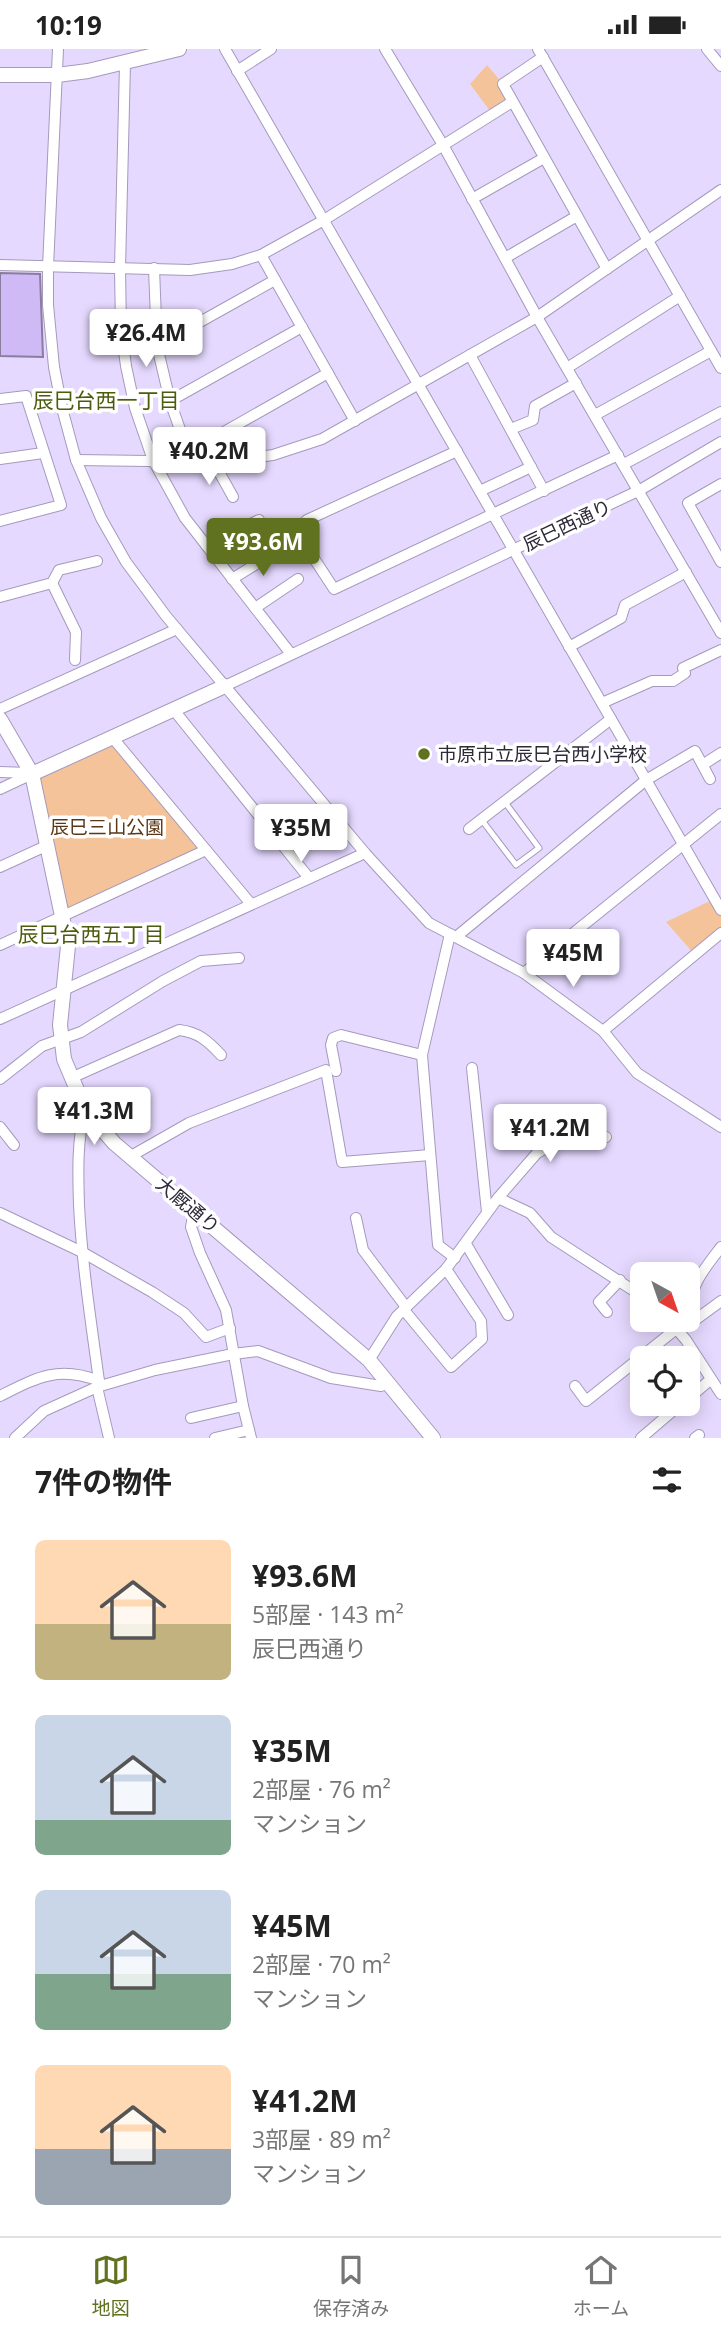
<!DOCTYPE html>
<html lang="ja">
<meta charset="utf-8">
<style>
:root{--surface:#fff;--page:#f6f6f6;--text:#222;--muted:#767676;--line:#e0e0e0;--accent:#60711f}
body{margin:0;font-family:"Open Sans","Noto Sans JP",sans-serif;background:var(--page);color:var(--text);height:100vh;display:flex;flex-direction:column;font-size:26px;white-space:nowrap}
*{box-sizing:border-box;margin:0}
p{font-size:23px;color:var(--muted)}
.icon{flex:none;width:38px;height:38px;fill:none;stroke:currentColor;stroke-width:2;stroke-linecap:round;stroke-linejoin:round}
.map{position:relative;height:1389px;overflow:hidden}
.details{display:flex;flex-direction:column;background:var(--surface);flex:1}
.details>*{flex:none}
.needle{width:46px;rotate:140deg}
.buttons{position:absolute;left:630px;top:1213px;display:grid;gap:14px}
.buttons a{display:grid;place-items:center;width:70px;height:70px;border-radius:10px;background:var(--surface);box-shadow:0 4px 18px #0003;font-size:35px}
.price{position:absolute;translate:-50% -60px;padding:0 16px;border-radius:7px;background:#fff;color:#222;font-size:23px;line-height:46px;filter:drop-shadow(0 2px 4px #0008)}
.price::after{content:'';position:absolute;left:50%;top:42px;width:21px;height:16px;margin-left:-10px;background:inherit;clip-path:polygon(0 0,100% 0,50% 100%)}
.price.active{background:var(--accent);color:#fff}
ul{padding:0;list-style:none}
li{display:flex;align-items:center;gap:21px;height:175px;padding:0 35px}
li span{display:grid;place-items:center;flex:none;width:196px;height:140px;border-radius:10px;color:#555}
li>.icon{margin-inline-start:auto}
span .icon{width:84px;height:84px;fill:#fffc;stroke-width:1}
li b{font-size:30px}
h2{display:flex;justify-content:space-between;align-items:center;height:84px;padding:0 35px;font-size:30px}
.status{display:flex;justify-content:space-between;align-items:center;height:49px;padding:0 35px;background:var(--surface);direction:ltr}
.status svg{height:19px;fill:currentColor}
.tabs{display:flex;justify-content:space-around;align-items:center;height:98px;border-top:2px solid var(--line);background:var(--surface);font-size:19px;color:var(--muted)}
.tabs a{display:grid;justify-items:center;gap:4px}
.tabs .active{color:var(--accent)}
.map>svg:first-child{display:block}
.green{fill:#f5c39a}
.building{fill:#cfbaf6;stroke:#897d9f;stroke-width:2}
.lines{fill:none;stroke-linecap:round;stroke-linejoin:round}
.service-casing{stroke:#a599bc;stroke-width:7}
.minor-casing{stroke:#a599bc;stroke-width:12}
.tertiary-casing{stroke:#a599bc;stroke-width:16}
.service{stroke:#fff;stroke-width:5}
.minor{stroke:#fff;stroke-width:10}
.tertiary{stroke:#fff;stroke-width:14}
.poi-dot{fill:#60711f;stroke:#fff;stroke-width:2.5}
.labels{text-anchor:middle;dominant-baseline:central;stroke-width:7;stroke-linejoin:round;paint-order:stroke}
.street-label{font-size:19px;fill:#2f2a38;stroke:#fff}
.poi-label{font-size:19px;fill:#2f2a38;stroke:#fff;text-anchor:start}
.park-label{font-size:19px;fill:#5a3716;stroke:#fff}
.neighbourhood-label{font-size:21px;fill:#4c5b0c;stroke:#fff}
</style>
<div class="status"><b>10:19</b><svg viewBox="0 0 49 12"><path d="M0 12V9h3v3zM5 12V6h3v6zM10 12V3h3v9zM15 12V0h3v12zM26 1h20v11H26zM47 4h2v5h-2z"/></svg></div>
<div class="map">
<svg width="721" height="1389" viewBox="0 0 721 1389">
<rect width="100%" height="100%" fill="#e6d9ff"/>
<!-- green -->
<g class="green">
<polygon points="487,16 503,35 512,53 493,66 470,35"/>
<polygon points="112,688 206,801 62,867 32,725"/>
<polygon points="714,850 721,861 721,884 695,906 666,873"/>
</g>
<!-- building -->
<polygon class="building" points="0,224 40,225 43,308 0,307"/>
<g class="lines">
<defs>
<polyline id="service" points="481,770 516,816 539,799 504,752"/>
<g id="minor">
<polyline points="58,0 48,218 48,256 54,318 62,359 76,411 101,469 126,513 166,567 365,804 429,874 524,924 603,982 637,1024 721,1078"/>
<polyline points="225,0 721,861"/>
<polyline points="385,0 443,96 537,268 721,584"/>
<polyline points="538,0 721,319"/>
<polyline points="707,0 721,17"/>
<polyline points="543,8 503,35 607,220"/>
<polyline points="125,15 120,219 121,280 126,317 135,359 153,411 185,469 291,605"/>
<polyline points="237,22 271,0"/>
<polyline points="472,150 544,109"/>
<polyline points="261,206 355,372"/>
<polyline points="505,209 577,167"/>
<polyline points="0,216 190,221 232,215 261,206 324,171 512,53"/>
<polyline points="154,219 157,297 170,352 191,412"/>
<polyline points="157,297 275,231"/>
<polyline points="470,306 544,442"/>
<polyline points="567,319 680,247"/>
<polyline points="0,350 26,347 61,456 0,472"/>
<polyline points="170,352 302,278"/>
<polyline points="595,366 711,302"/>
<polyline points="511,380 533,371 535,357 576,334"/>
<polyline points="457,402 307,471 296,482 334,540 618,406"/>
<polyline points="187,404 328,324"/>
<polyline points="0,410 43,404"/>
<polyline points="76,411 220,413 273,406 322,390 537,268 721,141"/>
<polyline points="213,412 233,448"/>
<polyline points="624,415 721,363"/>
<polyline points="721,435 688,454 721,513"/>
<polyline points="480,442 531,418"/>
<polyline points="206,496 259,471"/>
<polyline points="232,530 277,502"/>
<polyline points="52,534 76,583 75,611"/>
<polyline points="0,548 52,534 59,521 97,512"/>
<polyline points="255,559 298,530"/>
<polyline points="569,598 621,569 625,556 686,523"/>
<polyline points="225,637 640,441 721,393"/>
<polyline points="602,654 652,632 673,632 685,624 683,619 721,601"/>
<polyline points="0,660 177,580"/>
<polyline points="173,660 309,829"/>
<polyline points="112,688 251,855"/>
<polyline points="704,715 721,704"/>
<polyline points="0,723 29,724"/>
<polyline points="0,740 32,725"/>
<polyline points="469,780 611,670"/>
<polyline points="0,818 48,796"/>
<polyline points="450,885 422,1006 438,1196 455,1209"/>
<polyline points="456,888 646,731 695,702 710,730"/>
<polyline points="0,896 206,801"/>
<polyline points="524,924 721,765"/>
<polyline points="0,970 365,804"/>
<polyline points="603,982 721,884"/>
<polyline points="472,1019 487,1163"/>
<polyline points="336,1022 331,996 333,989 341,986 422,1006"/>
<path d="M71,1029L179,981C198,983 208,992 221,1006"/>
<polyline points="0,1030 42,997 81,983 163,932 201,912 239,909"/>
<path d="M85,1060C77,1092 78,1123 79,1156C82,1215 91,1273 99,1332L97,1338L109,1389"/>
<polyline points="0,1078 14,1096"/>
<polyline points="131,1107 189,1074 326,1021 342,1113 430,1106"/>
<polyline points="498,1149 530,1164 551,1188 642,1247"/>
<polyline points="194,1162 191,1178 200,1204 226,1261 243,1357 251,1389"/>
<polyline points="0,1164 82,1203 152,1243 184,1264 206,1288 230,1279"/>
<polyline points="356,1169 363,1201 406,1258"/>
<polyline points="466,1195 508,1266"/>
<polyline points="404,1261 451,1318 482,1290 481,1272 446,1220"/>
<polyline points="607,1263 599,1253 620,1231"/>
<path d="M688,1269C691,1235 701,1224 721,1198"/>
<polyline points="668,1270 686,1291 721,1345"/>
<polyline points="687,1277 721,1252"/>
<polyline points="369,1311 397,1267 446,1220 498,1149 537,1104 559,1092 569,1089 606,1088"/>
<polyline points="575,1337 586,1352 676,1280"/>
<path d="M0,1347C36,1329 58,1316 99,1332"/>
<polyline points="688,1350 710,1331"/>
<polyline points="191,1369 243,1357"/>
<polyline points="15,1389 44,1362 97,1338 155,1321 233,1305 258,1302 331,1329 381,1337 389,1333"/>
<polyline points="215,1389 249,1381"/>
<polyline points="641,1389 682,1354"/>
<polyline points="695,1389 699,1386"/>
</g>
<g id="tertiary">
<polyline points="0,26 57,26 88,22 179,0"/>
<polyline points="0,670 32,725 62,867 68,897 60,976 64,1010 85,1060 114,1094 369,1311 433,1389"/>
<polyline points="32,725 225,637"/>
</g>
</defs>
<!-- service casing -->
<use href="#service" class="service-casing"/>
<!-- minor casing -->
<use href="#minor" class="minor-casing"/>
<!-- tertiary casing -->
<use href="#tertiary" class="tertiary-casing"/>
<!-- service -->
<use href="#service" class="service"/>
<!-- minor -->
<use href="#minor" class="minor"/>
<!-- tertiary -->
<use href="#tertiary" class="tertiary"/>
</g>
<!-- markers -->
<circle class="poi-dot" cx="424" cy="705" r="7"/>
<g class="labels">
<!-- street labels -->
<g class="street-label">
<text transform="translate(567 476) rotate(-25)">辰巳西通り</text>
<text transform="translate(188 1156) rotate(40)">大厩通り</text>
</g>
<!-- poi labels -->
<g class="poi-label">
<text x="438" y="705">市原市立辰巳台西小学校</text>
</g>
<!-- park labels -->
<g class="park-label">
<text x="107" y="778">辰巳三山公園</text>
</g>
<!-- neighbourhood labels -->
<g class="neighbourhood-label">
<text x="106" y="351">辰巳台西一丁目</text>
<text x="91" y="885">辰巳台西五丁目</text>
</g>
</g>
</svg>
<div class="buttons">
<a><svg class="needle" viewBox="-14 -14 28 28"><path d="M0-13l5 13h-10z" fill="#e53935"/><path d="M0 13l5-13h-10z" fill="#767676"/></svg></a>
<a><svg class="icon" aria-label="locate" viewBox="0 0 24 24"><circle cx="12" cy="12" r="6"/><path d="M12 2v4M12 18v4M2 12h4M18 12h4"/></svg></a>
</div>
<b class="price" style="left:146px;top:320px">¥26.4M</b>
<b class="price" style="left:209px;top:438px">¥40.2M</b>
<b class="price active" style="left:263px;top:529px">¥93.6M</b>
<b class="price" style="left:301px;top:815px">¥35M</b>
<b class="price" style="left:573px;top:940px">¥45M</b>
<b class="price" style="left:94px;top:1098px">¥41.3M</b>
<b class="price" style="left:550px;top:1115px">¥41.2M</b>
</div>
<section class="details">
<h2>7件の物件<svg class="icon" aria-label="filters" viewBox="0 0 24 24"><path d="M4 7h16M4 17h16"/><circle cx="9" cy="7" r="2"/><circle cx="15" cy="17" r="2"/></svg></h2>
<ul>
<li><span style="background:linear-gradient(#ffd9b3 60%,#c2b280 0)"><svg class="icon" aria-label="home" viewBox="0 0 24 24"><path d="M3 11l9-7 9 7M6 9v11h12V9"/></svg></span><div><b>¥93.6M</b><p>5部屋 · 143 m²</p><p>辰巳西通り</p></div></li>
<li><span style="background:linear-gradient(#c9d6e8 75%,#7fa58c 0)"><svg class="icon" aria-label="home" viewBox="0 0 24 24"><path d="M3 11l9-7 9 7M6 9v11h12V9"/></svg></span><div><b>¥35M</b><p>2部屋 · 76 m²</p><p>マンション</p></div></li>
<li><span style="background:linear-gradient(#c9d6e8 60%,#7fa58c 0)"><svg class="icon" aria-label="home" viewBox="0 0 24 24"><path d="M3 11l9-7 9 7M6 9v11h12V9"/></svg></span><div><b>¥45M</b><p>2部屋 · 70 m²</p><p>マンション</p></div></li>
<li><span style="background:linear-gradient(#ffd9b3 60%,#9aa5b1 0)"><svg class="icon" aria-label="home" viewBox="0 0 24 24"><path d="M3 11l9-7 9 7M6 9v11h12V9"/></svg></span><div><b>¥41.2M</b><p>3部屋 · 89 m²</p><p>マンション</p></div></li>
</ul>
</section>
<nav class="tabs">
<a class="active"><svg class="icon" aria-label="map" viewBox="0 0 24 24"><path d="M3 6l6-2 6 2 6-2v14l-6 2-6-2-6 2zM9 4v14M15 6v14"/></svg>地図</a>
<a><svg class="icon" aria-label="saved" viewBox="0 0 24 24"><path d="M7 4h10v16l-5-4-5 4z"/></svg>保存済み</a>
<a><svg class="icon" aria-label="home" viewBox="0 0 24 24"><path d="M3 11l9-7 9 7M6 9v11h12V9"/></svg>ホーム</a>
</nav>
